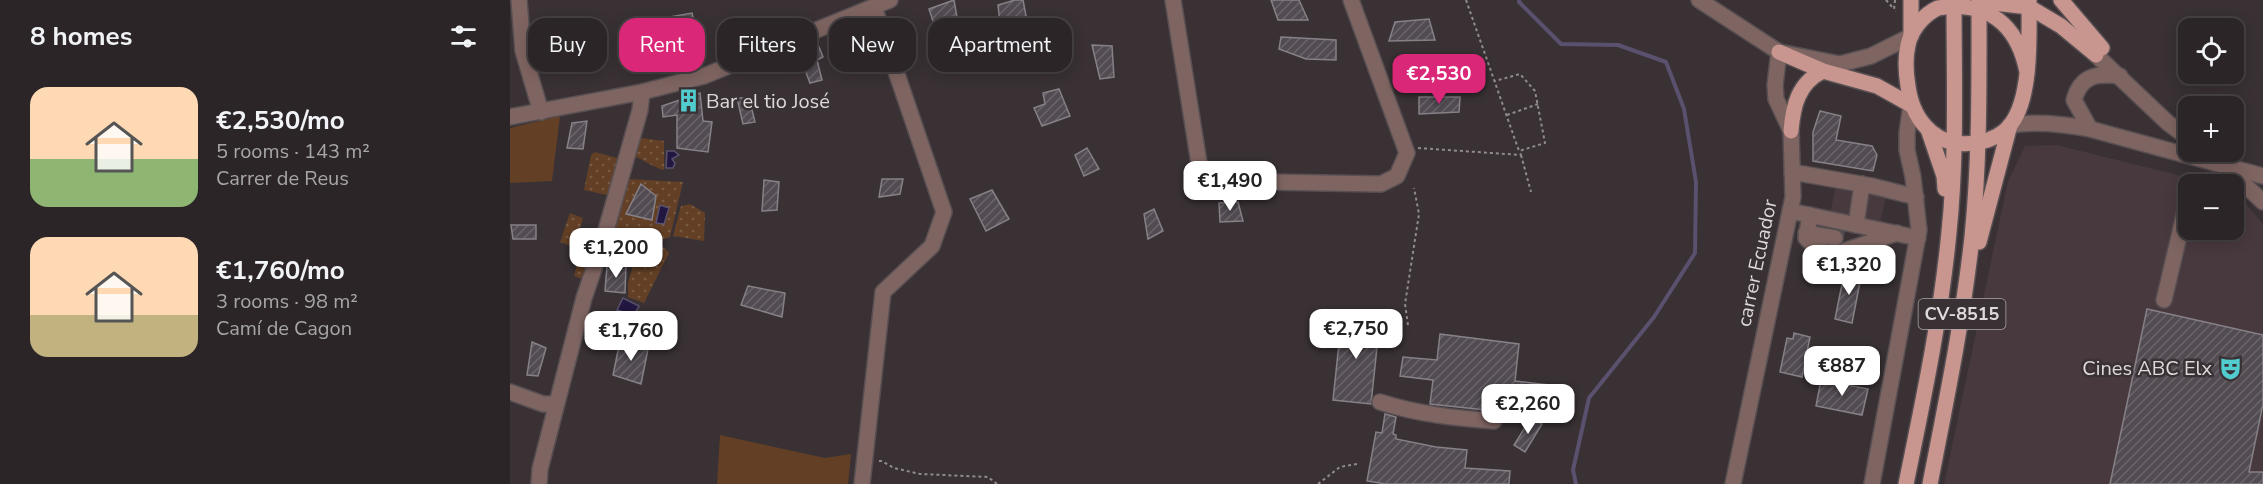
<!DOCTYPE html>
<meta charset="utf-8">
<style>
:root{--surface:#2b2527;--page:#332d2f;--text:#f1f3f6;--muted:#a6a5a7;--line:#474244;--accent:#db2777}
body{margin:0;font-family:"Nunito Sans",sans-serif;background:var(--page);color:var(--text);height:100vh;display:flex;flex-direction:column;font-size:22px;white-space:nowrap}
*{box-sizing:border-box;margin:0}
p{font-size:20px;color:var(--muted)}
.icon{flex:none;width:33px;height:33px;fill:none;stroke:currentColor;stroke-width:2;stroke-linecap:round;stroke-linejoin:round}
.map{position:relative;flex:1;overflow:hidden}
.side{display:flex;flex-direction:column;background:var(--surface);width:510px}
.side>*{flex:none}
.top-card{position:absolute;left:18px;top:18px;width:570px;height:54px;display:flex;gap:12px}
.controls{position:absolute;left:1668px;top:18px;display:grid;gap:12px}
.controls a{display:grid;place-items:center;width:66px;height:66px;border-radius:12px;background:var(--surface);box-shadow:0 3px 15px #0003,0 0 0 2px var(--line);font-size:30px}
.price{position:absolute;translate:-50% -51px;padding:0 14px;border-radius:12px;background:#fff;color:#222;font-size:20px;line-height:39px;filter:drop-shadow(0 2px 3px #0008)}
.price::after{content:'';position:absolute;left:50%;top:36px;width:18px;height:14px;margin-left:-9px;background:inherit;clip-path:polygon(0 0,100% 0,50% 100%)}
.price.on{background:var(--accent);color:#fff}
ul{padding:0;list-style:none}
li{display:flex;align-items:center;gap:18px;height:150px;padding:0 30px}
li span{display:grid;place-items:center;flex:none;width:168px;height:120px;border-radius:18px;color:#555}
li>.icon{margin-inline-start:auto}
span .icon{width:72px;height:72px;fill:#fffc;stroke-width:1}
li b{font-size:26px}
h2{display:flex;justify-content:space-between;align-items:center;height:72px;padding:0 30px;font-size:26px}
.pill{padding:0 21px;border-radius:18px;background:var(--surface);box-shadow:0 3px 15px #0003,0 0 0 2px var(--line);font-size:21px;line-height:54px}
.pill.on{background:var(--accent);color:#fff}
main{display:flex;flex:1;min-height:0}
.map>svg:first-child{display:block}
.built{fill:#48393f}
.grass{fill:url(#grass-dots)}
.green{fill:#634025}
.water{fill:#221740;stroke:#5a516e;stroke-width:1.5}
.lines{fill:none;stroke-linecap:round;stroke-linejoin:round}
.stream{stroke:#5a516e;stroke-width:4}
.building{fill:url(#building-hatch);stroke:#868087;stroke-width:1.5}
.minor-tunnel{stroke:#524a4d;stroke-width:15;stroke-dasharray:15 8;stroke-linecap:butt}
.minor-casing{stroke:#574f52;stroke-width:18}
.major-casing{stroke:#574f52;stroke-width:18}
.path{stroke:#928b8e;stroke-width:2;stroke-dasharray:3 3;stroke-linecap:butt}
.minor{stroke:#7f6562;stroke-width:15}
.major{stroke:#c8958f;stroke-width:15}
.labels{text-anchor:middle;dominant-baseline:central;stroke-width:5;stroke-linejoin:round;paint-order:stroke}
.shield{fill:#393134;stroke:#aca7a9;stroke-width:1.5}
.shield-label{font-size:18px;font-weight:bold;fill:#ded9db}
.poi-label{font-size:20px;fill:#ded9db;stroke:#393134;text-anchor:start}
.street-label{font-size:20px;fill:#ded9db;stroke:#393134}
</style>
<main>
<section class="side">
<h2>8 homes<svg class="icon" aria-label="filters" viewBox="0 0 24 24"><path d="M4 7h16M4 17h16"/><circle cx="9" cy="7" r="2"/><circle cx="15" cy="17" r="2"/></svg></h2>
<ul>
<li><span style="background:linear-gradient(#ffd9b3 60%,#8fb573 0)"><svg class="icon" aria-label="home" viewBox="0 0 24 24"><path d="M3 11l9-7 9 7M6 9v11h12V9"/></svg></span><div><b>€2,530/mo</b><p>5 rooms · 143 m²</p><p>Carrer de Reus</p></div></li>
<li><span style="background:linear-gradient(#ffd9b3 65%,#c2b280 0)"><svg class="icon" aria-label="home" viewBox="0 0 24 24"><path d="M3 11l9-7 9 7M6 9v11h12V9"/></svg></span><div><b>€1,760/mo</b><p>3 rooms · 98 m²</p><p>Camí de Cagon</p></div></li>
</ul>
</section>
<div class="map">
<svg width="1753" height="484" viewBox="0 0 1753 484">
<defs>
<pattern id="grass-dots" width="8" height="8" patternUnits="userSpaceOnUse" patternTransform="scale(1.5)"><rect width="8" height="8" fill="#634025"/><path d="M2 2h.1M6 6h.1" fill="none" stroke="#795b44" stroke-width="1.8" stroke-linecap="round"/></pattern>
<pattern id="building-hatch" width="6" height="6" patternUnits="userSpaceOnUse" patternTransform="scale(1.5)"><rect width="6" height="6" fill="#524c52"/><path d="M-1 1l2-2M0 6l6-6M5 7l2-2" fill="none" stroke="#6a656a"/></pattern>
</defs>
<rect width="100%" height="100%" fill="#393134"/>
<!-- built -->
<g class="built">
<polygon points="1547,145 1704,184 1678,184 1678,230 1724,230 1724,190 1753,224 1753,484 1434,484 1498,181 1515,146"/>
<polygon points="1326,184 1343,188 1343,193 1359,196 1361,189 1377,192 1368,232 1353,229 1356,216 1342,213 1341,218 1320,214"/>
</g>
<!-- grass -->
<g class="grass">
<path d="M131,138L154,141V170C144,168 135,160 125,157Z"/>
<polygon points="85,152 111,159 101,196 74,190 81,155"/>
<polygon points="119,179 173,182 160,237 104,254 94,252 105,216"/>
<polygon points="180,204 195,213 194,241 163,236 171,206"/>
<polygon points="60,213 73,218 67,238 83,244 73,279 64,276 71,250 50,242"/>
<polygon points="154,247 159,253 134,303 118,297 118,283 126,256"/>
</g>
<!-- green -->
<g class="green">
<polygon points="50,116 42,181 0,183 0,128"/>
<polygon points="210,435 315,458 341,454 338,484 207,484"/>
</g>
<!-- water -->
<g class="water">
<polygon points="38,24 39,38 20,39 18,26"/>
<polygon points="157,151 164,151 169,155 162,159 165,163 163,168 156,168"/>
<polygon points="150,205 159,208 154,224 146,223"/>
<polygon points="113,298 129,306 124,315 107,310"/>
</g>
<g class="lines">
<!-- stream -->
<polyline class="stream" points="1009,0 1009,2 1051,44 1108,45 1156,62 1174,109 1186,182 1185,253 1144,317 1079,398 1063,470 1066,484"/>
</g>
<!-- building -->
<g class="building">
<polygon points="444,0 447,17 425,27 419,9"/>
<polygon points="505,0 513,0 518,26 491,33 488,5"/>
<polygon points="761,0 789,0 798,20 768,20"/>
<polygon points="182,13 186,31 162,36 159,17"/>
<polygon points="919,19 925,40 879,41 885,22"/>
<polygon points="77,31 84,57 40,65 37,45 47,43 46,35"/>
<polygon points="771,37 826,40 826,60 796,59 769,49"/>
<polygon points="582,45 602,46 604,77 590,79"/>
<polygon points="309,47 313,57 307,60 312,80 300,83 289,54"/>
<polygon points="549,89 560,116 532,126 524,108 535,104 533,93"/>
<polygon points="190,93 193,121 202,122 198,152 167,148 167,115 153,117 152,106"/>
<polygon points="909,97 950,97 949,112 909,114"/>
<polygon points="227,98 239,98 245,122 233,124"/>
<polygon points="1310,111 1331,116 1326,140 1362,146 1367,155 1363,171 1303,161 1303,132"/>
<polygon points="77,121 73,149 57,148 62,123"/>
<polygon points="577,148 589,169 574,176 565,155"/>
<polygon points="372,179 393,179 390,194 369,197"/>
<polygon points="254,180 269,182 267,210 252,211"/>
<polygon points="131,184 146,196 142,220 116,214"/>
<polygon points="482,190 499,219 476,231 460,199"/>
<polygon points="728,202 733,221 710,222 709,203"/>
<polygon points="644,209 653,231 638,239 634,214"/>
<polygon points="1,225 26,225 26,239 3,239"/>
<polygon points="97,265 116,266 115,293 95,291"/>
<polygon points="1335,269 1352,272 1342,323 1325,319"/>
<polygon points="238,286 275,293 272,317 231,305"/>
<polygon points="1637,309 1753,335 1753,404 1739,472 1753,472 1753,484 1600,484"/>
<polygon points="832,315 870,319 861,404 823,400"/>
<polygon points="1284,333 1300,337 1292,377 1270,372 1277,338 1283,339"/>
<polygon points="930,334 1009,344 1005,381 1039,385 1037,398 977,391 1002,406 1000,415 985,411 920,404 923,380 890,376 893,357 927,360"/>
<polygon points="110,341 138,349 131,384 103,375"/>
<polygon points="22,342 36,348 28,376 17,375"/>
<polygon points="1311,380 1358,389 1352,415 1306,406"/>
<polygon points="875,414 886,417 883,434 886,435 886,439 926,447 957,450 955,468 1000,471 999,484 876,484 857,481 866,432 872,433"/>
<polygon points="1021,418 1032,424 1015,452 1004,445"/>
</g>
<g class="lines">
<!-- minor-tunnel -->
<polyline class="minor-tunnel" points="1327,229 1335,230"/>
<defs>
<g id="minor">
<polyline points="9,0 13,51 31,112"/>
<polyline points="663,0 689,163 697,175 707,181 871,184 887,176 897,153 841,0"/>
<polyline points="1189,0 1269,52 1330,64 1361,56 1401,36"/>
<polyline points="1586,55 1658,123 1678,138"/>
<polyline points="0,117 132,92 194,76 380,0"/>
<path d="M1500,125C1527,121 1554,124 1580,129L1753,176"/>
<path d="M1580,129L1564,100C1571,75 1587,73 1610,76"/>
<polyline points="1717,168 1753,202"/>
<polyline points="1282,172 1362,186 1406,197"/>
<polyline points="1280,211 1408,238"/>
<polyline points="1300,215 1296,238 1304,246 1310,248"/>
<polyline points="1346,225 1352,184"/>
<polyline points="1296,233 1325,238"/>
<polyline points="1331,252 1387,233"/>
<polyline points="1654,300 1674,215"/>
<polyline points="0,392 33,404 46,404"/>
<path d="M870,402C907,414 945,418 984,421"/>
<polyline points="29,484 30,469 74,298 91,248 130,110 132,92"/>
<polyline points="352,484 373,292 422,246 434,212 364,7"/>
<polyline points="1223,484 1283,197 1281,131 1266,99 1265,85 1269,52"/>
<polyline points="1362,484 1409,230 1403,177 1397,150 1397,133 1401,105"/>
</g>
<g id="major">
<polyline points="1401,0 1401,36"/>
<polyline points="1551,0 1592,48"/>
<polyline points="1475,2 1519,7 1551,26 1586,55"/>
<polyline points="1269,52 1313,71 1367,86 1401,105"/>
<path d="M1517,72C1508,27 1480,0 1428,8C1414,14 1401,30 1398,45C1395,58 1396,74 1398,86C1403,124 1430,151 1470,142C1481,140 1494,134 1501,124C1522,97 1519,34 1519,0"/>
<polyline points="1418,129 1434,176 1435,189"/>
<path d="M1281,131C1283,106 1288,83 1313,71"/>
<polyline points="1469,242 1500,125"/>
<path d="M1396,484C1413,401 1431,317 1439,232C1447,156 1444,77 1444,0"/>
<path d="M1420,484C1436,402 1453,320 1462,237C1470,158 1469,79 1469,0"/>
</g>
</defs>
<!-- minor casing -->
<use href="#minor" class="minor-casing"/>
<!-- major casing -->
<use href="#major" class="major-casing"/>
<!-- path -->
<g class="path">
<polyline points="956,0 1009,151 1035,143 1025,91 1010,74 985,81"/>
<polyline points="1376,0 1384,9"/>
<polyline points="1385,0 1384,10 1386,11"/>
<polyline points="997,115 1028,104"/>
<polyline points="908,148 1011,155 1009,151"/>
<polyline points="1011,155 1021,192"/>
<polyline points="898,325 895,304 909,214 904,188"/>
<polyline points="369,461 372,461 384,468 410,474 478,477 487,484"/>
<polyline points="808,484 830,467 847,464"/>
</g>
<!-- minor -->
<use href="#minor" class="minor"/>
<!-- major -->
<use href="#major" class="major"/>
</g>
<!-- icons -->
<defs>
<symbol id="building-bare" viewBox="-9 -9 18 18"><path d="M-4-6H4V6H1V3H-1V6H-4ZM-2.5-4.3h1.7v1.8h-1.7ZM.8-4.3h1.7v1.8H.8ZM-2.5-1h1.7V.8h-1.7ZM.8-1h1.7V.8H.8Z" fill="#52cdcf" stroke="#393134" stroke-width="2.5" paint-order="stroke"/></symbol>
<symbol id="theatre-bare" viewBox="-9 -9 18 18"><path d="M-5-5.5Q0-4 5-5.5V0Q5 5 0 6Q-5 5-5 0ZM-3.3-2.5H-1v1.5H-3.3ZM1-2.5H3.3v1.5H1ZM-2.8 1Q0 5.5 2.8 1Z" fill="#52cdcf" stroke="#393134" stroke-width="2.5" paint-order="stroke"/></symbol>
</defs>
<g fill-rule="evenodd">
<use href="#building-bare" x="162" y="84" width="33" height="33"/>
<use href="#theatre-bare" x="1704" y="352" width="33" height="33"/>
</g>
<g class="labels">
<!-- shield labels -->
<rect class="shield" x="1408.5" y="299" width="87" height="30" rx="4.5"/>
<g class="shield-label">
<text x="1452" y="314">CV-8515</text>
</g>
<!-- poi labels -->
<g class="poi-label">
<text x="196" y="101">Bar el tio José</text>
<text x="1702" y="368" text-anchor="end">Cines ABC Elx</text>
</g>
<!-- street labels -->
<g class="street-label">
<text transform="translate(1247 263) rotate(-78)">carrer Ecuador</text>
</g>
</g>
</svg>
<div class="controls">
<a><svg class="icon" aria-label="locate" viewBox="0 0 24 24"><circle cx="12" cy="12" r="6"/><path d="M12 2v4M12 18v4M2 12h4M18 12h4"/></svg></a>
<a>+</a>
<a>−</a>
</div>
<b class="price on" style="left:929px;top:105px">€2,530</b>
<b class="price" style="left:720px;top:212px">€1,490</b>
<b class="price" style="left:106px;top:279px">€1,200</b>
<b class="price" style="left:1339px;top:296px">€1,320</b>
<b class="price" style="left:846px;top:360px">€2,750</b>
<b class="price" style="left:121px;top:362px">€1,760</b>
<b class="price" style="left:1332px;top:397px">€887</b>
<b class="price" style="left:1018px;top:435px">€2,260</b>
<div class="top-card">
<a class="pill">Buy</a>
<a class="pill on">Rent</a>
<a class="pill">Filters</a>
<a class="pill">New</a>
<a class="pill">Apartment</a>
</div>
</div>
</main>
